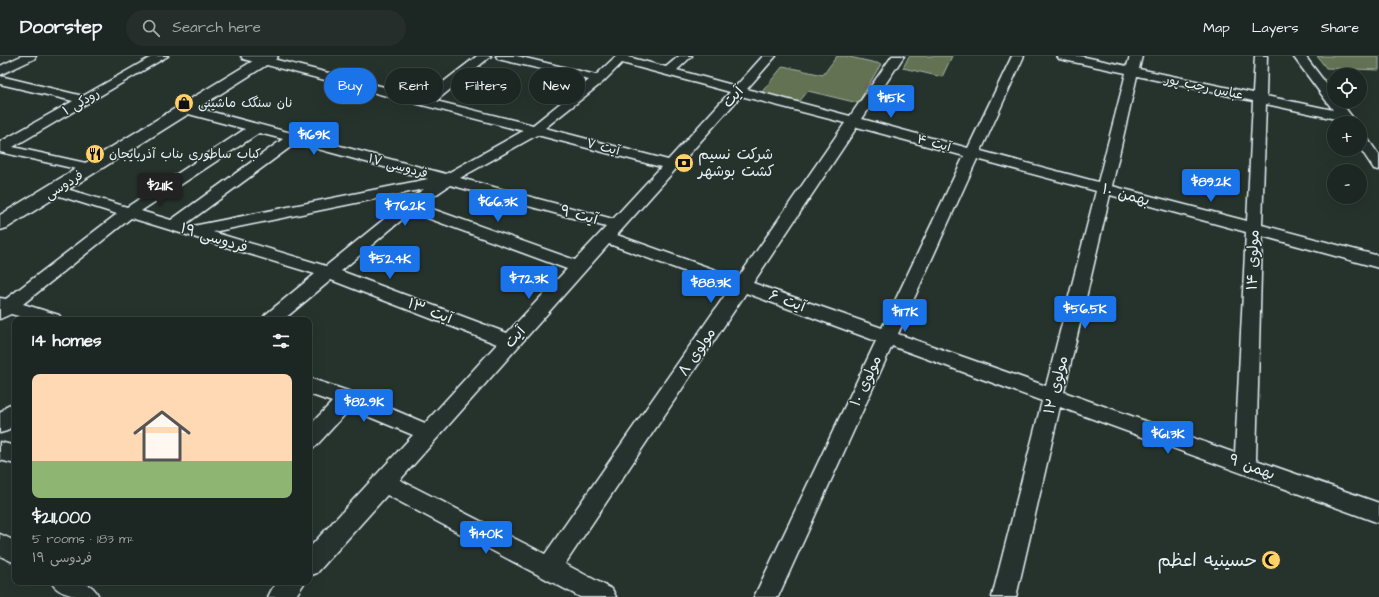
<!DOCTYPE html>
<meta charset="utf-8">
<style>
:root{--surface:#1c2622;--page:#252e2a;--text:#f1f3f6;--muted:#a0a5a5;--line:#3a4340;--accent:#1a73e8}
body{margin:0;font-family:"Architects Daughter","Playpen Sans Arabic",sans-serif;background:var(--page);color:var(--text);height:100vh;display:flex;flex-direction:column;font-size:15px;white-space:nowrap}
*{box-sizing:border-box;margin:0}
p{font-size:13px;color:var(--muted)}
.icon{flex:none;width:22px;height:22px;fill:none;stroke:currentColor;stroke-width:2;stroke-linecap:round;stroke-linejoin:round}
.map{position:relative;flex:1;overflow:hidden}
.side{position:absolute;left:12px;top:261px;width:300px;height:268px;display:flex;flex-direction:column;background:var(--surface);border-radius:8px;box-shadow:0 4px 16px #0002,0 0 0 1px var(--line)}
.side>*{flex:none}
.top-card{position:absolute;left:324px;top:12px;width:380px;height:36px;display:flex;gap:8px}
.controls{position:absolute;left:1327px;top:12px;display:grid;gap:8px}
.controls a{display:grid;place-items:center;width:40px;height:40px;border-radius:50%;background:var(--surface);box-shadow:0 4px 16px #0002,0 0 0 1px var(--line);font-size:20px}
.price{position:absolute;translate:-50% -34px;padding:0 9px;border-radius:4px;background:var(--accent);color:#fff;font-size:13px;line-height:26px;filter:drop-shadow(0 1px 2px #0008)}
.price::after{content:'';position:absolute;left:50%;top:24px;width:12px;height:9px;margin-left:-6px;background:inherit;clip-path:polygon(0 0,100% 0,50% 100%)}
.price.active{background:#222;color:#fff}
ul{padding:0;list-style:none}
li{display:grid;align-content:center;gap:8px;height:212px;padding:0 20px}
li+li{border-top:1px solid var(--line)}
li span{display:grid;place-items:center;height:124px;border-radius:8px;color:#555}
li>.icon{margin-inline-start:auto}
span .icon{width:72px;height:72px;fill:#fffc;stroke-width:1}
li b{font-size:17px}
h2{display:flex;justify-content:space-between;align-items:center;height:48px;padding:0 20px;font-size:17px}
.pill{padding:0 14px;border-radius:18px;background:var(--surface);box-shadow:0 4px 16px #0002,0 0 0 1px var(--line);font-size:14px;line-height:36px}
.pill.active{background:var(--accent);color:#fff}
header{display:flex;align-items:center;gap:24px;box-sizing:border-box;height:56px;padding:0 20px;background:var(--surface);border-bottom:1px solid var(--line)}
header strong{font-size:19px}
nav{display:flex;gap:22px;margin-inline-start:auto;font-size:14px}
.search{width:280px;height:36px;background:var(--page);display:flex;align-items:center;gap:10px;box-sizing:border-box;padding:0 14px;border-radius:22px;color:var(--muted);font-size:15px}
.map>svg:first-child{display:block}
.green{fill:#647253;stroke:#a6b2a6}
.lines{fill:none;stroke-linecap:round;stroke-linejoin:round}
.minor-casing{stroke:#e8f1f8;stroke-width:3}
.major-casing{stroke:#e8f1f8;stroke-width:3}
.minor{fill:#26332d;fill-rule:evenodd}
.major{fill:#26332d;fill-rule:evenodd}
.labels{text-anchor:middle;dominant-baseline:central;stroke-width:3;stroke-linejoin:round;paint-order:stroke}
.far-street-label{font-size:13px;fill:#e8f1f8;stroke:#26332d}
.far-poi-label{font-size:13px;fill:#e8f1f8;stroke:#26332d;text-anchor:start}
.street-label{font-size:15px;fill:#e8f1f8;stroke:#26332d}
.poi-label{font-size:15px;fill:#e8f1f8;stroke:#26332d;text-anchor:start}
.near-poi-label{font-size:18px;fill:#e8f1f8;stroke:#26332d;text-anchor:end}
</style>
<header>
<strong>Doorstep</strong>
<div class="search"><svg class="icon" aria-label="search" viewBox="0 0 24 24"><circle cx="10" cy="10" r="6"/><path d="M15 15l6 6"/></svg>Search here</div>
<nav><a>Map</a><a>Layers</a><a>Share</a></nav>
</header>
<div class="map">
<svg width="1379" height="541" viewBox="0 0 1379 541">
<rect width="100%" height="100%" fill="#26332d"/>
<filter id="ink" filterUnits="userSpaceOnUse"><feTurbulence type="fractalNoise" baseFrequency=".025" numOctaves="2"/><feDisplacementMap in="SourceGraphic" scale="8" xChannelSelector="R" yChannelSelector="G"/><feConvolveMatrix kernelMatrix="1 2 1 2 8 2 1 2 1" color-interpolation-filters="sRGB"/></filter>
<g filter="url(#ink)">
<!-- green -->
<g class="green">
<polygon points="837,0 845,0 881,8 858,47 808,35 799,46 761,37 783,10 823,19"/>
<polygon points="909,0 952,0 942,21 903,12"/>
<polygon points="1317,0 1379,0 1379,14 1326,12"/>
</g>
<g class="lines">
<defs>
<g id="minor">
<polygon points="21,0 36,0 34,3 0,19 0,10"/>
<polygon points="153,0 168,0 13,91 95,109 97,112 95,115 90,116 0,96 0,86 73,45 0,28 0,20 83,40"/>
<path d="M241,0H261L424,41L477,0H491L436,45L533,69L589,24L498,3L496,0H517L596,19L616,0H629L628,1L666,11L679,0H692L677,14L736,30L763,0H776L747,33L850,60L892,0H904L862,63L968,92L1012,0H1024L981,95L1098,126L1126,17L1059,3L1057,0H1080L1127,10L1130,0H1142L1139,13L1253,37L1255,0H1267L1266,40L1333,54L1293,0H1305L1334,38V45H1340L1355,65L1353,67H1343L1340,64L1266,48L1262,169L1379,200V212L1262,180L1256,404L1379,447V467L1060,351L1016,541H992L1042,345L892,290L778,541H754L876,285L746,237L565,508L612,533L616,541H580L387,439L317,517L309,520V492L413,379L350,353L316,390L309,393V370L332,346L309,338V322L354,337L425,367L497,288L331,224L283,264H262L265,259L315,218L131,162L23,248L59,259L62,264H32L11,258L0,263V242L6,243L117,158L50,137L47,134L50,131H60L127,151L245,73L181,56L179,53L181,50L186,49L446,118L523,75L243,3ZM622,7L730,36L668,104L545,72L603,26ZM1137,20L1253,45L1247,165L1112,130ZM741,40L845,67L738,222L617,179ZM857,71L964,100L882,272L753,227ZM259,77L283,83L171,164L141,155ZM537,79L661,111L613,163L460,122ZM296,87L428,123L193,170L186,168ZM977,103L1096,135L1046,330L898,278ZM450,129L606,171L575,204L421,149ZM424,133L404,147L326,210L213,176ZM1110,139L1246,176L1235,397L1064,336ZM411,156L567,213L507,277L341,215ZM609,188L730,232L545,498L400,424Z"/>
<polygon points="1360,78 1365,79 1379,99 1379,114 1374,113 1360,92"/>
<polygon points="15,347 15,367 7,375 0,377 0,357 8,349"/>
<polygon points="0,386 15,390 15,408 0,404"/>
<polygon points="0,478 15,485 15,507 0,500"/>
<path d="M51,526C70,526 91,521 99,541C81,541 60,541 51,526Z"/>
<polygon points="278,526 305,526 295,541 268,541 272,533"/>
</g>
<polygon id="major" points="261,0 278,0 276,3 7,172 0,174 0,159"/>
</defs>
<!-- minor casing -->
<use href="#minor" class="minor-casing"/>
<!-- major casing -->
<use href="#major" class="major-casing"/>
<!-- minor -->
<use href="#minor" class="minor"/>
<!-- major -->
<use href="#major" class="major"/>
</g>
</g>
<!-- icons -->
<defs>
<symbol id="shop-disc" viewBox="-11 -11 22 22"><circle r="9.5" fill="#ffd166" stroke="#26332d"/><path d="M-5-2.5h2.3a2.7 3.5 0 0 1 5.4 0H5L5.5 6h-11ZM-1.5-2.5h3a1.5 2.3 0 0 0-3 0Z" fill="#111"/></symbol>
<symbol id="restaurant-disc" viewBox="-11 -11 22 22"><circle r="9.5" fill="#ffd166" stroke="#26332d"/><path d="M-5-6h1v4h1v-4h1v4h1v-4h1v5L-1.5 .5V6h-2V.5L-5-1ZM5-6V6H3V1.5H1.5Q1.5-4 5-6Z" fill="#111"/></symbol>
<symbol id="bank-disc" viewBox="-11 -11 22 22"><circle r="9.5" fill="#ffd166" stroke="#26332d"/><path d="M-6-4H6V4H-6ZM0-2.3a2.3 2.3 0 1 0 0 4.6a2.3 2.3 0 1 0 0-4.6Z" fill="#111"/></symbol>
<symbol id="mosque-disc" viewBox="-11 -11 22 22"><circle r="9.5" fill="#ffd166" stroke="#26332d"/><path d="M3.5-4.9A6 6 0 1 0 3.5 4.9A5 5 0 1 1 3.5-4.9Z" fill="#111"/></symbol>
</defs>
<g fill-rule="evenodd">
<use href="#shop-disc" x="173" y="36" width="22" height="22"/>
<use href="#restaurant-disc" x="84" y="87" width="22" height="22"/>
<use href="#bank-disc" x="673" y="96" width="22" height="22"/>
<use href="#mosque-disc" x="1260" y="493" width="22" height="22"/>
</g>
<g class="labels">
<!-- far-street labels -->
<g class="far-street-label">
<text transform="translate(1204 31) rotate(12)">عباس رجب پور</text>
<text transform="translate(81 46) rotate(-30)">رودکی ۱</text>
<text transform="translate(934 87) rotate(15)">آیت ۴</text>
<text transform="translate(603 91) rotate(14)">آیت ۷</text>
<text transform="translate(398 110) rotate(15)">فردوسی ۱۷</text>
<text transform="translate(64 129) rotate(-32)">فردوسی</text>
</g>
<!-- far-poi labels -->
<g class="far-poi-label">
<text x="198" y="47">نان سنگک ماشینی</text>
<text x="109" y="98">کباب ساطوری بناب آذربایجان</text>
</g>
<!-- street labels -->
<g class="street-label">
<text transform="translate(733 41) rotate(-48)">آیت</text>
<text transform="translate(1126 139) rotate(15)">بهمن ۱۰</text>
<text transform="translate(579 159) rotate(15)">آیت ۹</text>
<text transform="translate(214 182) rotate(17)">فردوسی ۱۹</text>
<text transform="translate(1253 204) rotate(-88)">مولوی ۱۴</text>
<text transform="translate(787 245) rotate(20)">آیت ۶</text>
<text transform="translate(430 255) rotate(21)">آیت ۱۳</text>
<text transform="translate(515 281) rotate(-48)">آیت</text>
<text transform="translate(697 296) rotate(-56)">مولوی ۸</text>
<text transform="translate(866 325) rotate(-65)">مولوی ۱۰</text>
<text transform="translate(1056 329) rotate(-76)">مولوی ۱۲</text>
<text transform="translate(1252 411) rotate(20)">بهمن ۹</text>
</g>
<!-- poi labels -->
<g class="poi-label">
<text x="698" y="98">شرکت نسیم<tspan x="698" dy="17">کشت بوشهر</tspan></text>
</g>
<!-- near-poi labels -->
<g class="near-poi-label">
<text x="1257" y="504">حسینیه اعظم</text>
</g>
</g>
</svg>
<div class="controls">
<a><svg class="icon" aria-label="locate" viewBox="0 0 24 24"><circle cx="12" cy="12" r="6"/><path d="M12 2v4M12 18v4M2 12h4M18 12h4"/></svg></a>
<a>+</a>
<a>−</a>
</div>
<b class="price" style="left:891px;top:63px">$115K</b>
<b class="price" style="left:314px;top:100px">$169K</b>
<b class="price" style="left:1211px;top:147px">$89.2K</b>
<b class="price active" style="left:160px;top:151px">$211K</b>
<b class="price" style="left:498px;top:167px">$66.3K</b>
<b class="price" style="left:405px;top:171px">$76.2K</b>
<b class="price" style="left:390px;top:224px">$52.4K</b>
<b class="price" style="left:529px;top:244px">$72.3K</b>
<b class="price" style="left:711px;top:248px">$88.3K</b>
<b class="price" style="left:1085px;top:274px">$56.5K</b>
<b class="price" style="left:905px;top:277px">$117K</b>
<b class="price" style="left:364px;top:367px">$82.9K</b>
<b class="price" style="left:1168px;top:399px">$61.3K</b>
<b class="price" style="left:486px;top:499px">$140K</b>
<div class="top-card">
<a class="pill active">Buy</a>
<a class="pill">Rent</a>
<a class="pill">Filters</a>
<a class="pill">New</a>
</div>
<section class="side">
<h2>14 homes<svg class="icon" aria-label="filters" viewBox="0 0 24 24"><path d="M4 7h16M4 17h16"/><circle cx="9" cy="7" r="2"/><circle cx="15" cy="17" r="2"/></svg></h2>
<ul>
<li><span style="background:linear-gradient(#ffd9b3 70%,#8fb573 0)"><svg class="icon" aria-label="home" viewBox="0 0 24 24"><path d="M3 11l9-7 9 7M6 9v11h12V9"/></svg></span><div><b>$211,000</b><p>5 rooms · 183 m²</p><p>فردوسی ۱۹</p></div></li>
</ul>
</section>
</div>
